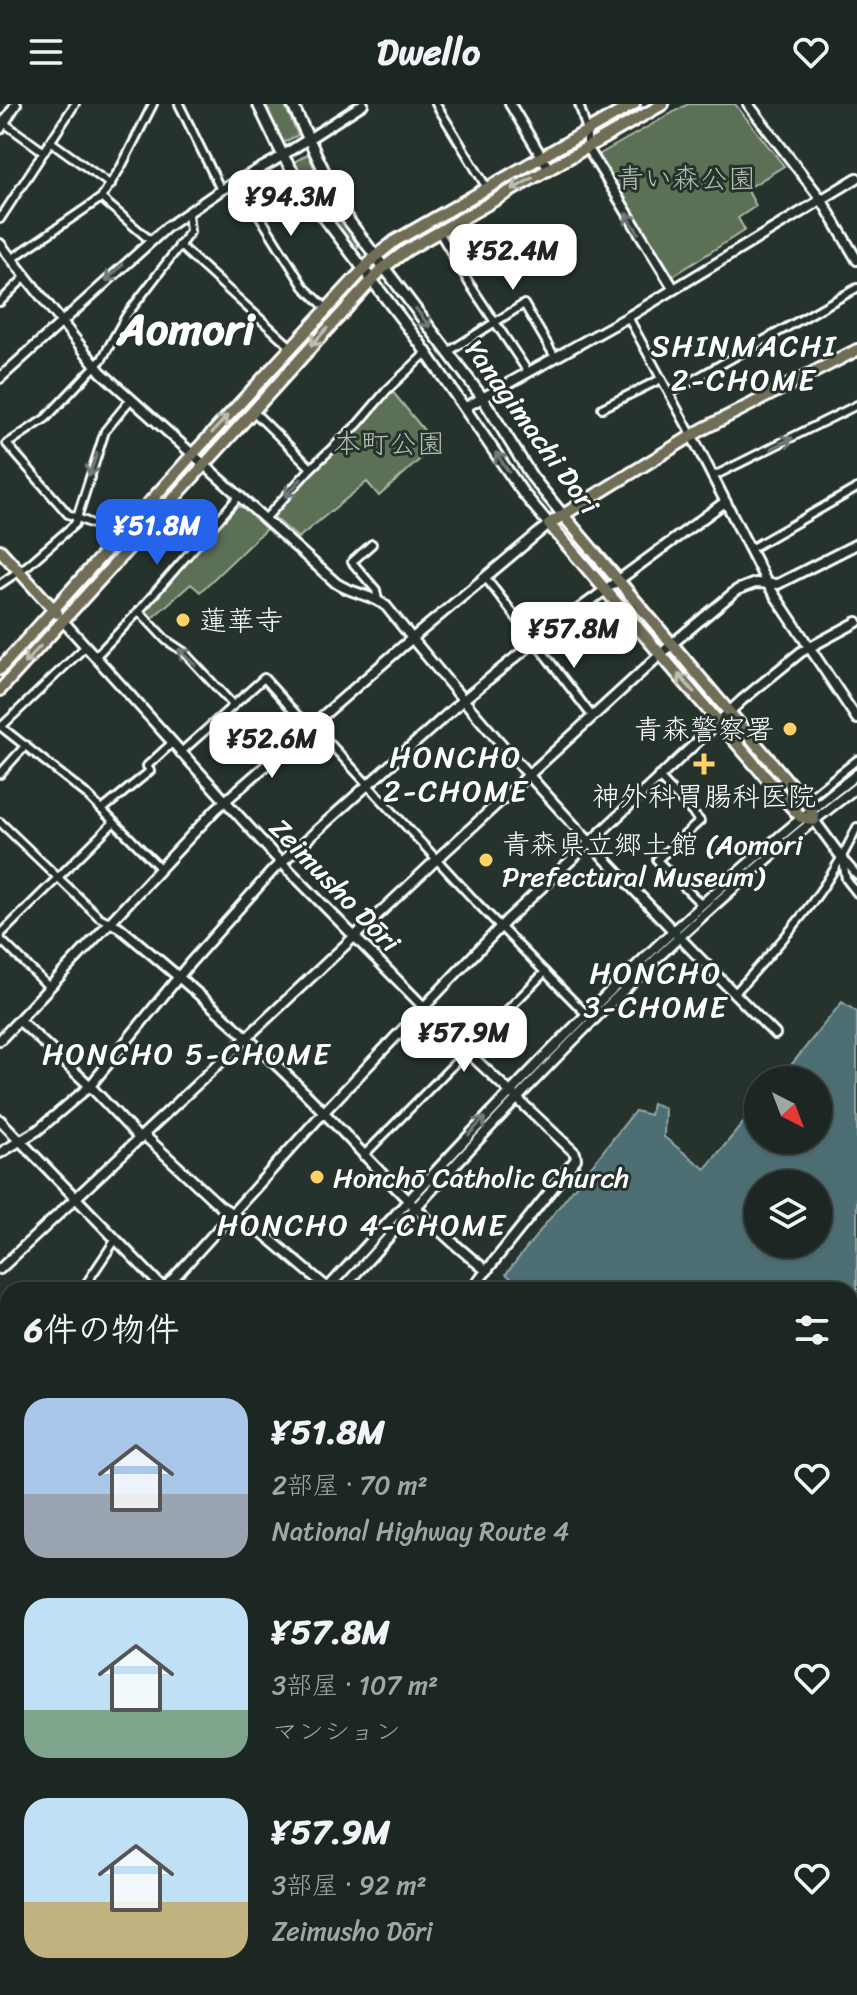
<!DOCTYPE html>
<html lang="ja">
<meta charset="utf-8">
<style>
:root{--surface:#1c2622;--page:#29322f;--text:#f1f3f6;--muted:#a0a5a5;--line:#3a4340;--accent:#2563eb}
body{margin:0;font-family:Sriracha,"Klee One",sans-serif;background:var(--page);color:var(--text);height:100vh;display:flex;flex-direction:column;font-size:30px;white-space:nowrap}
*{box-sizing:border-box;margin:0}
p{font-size:26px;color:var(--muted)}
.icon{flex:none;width:44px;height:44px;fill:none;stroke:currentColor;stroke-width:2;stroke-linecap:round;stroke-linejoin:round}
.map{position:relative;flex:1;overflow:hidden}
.panel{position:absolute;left:0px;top:1178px;width:858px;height:714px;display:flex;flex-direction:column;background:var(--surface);border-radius:24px 24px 0 0;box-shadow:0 2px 6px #0004,0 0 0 2px var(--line)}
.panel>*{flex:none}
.needle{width:52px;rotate:138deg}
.controls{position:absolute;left:744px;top:962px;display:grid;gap:16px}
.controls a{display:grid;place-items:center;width:88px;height:88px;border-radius:50%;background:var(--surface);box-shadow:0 2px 6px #0004,0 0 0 2px var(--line);font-size:40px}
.price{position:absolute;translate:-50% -68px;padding:0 18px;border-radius:16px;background:#fff;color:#222;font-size:26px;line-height:52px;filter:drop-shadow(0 2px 4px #0008)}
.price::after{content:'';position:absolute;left:50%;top:48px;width:24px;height:18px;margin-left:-12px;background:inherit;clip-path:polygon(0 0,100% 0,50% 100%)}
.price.selected{background:var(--accent);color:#fff}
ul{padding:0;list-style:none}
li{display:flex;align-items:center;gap:24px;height:200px;padding:0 24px}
li span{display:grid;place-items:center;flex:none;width:224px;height:160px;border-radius:24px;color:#555}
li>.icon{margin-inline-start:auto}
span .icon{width:96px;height:96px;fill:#fffc;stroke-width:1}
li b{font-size:34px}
h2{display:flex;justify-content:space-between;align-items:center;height:96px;padding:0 24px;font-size:34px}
header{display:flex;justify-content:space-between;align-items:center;height:104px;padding:0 24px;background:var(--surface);font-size:36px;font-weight:700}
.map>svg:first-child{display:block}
.green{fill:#5b7054;stroke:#adb8aa;stroke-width:2}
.water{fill:#4d6e73;stroke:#94a8ab;stroke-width:2;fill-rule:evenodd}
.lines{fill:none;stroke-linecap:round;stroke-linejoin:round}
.minor-casing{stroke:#fff;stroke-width:12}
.tertiary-casing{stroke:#fff;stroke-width:14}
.secondary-casing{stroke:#fff;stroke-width:15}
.primary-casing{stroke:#fff;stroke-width:16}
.trunk-casing{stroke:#fff;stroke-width:16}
.minor{stroke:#26332d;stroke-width:6}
.tertiary{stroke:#26332d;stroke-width:8}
.secondary{stroke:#26332d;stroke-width:9}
.primary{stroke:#716e59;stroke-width:10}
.trunk{stroke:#716e59;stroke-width:10}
.oneway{stroke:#bfbeb4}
.oneway2{stroke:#727a76}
.poi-dot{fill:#ffd166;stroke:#26332d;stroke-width:3}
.labels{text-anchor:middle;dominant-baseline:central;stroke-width:6;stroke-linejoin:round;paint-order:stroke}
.park-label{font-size:28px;fill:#b5bfb2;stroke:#26332d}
.street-label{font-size:28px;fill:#fff;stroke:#26332d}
.poi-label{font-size:28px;fill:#fff;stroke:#26332d;text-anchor:start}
.neighbourhood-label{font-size:30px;letter-spacing:2px;fill:#fff;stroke:#26332d}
.town-label{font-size:44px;font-weight:bold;fill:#fff;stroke:#26332d}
</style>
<header><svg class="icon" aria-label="menu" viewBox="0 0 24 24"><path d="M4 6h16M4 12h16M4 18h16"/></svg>Dwello<svg class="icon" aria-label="heart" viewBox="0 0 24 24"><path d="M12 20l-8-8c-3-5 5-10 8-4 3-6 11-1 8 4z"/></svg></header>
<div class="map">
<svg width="857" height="1891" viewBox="0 0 857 1891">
<rect width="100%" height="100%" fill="#26332d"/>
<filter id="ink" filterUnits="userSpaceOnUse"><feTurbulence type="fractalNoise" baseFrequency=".0125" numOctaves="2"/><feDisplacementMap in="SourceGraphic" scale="16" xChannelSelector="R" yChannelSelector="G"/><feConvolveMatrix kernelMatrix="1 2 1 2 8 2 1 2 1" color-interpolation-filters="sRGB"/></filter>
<g filter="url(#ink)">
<!-- green -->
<g class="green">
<polygon points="262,0 284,0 298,31 281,40"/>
<polygon points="688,0 735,0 784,62 747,85 756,102 738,114 745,126 673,172 600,55 600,50"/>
<polygon points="308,50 325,88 357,140 358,143 355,146 320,103 292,59"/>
<polygon points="392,287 436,341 379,392 367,378 298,434 273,412 307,375 361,322"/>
<polygon points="235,403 245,403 267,424 200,488 191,480 151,515 146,510 147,502"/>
</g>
<!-- water -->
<path class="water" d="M842,898L857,908V1891H299L298,1884H850V1186H524L506,1170L635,1007L650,1011L652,999L665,1004L664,1033L705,1065L758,1001V1036H818V976H779ZM758,1080H818V1140H758Z"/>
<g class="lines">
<defs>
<g id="minor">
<polyline points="179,0 221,86"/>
<polyline points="436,0 487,84"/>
<polyline points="579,0 587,27 587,43"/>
<polyline points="0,16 44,48"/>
<polyline points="50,37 111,81"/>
<polyline points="238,77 304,183 326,204"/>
<polyline points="101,94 151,137"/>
<polyline points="0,115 75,0"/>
<polyline points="439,128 469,179 528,268"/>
<polyline points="179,141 291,243"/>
<polyline points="13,154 101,94 121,63 153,0"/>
<polyline points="0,198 26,172"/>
<polyline points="628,213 692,332"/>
<polyline points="448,248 524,200 555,253"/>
<polyline points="670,289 857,184"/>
<polyline points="602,304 661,275"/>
<polyline points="252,306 311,364"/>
<polyline points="712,373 857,301"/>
<polyline points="265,415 311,364 358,320 387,286 426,249"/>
<polyline points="119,433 112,428 68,410 7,340 46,314 102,255 126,212 190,128 188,108"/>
<polyline points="372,440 352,458 376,486 378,496"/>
<polyline points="750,445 857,384"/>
<polyline points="485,473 592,612"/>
<polyline points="0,480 28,461 75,420 105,327 131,295"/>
<polyline points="139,507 166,536 184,548 233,601"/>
<polyline points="95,553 139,507 239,392"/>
<polyline points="0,622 85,689 159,763"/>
<polyline points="1,623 86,542"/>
<polyline points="180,649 264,574 297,611 322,631 475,797 586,910"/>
<polyline points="0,670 26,641"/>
<polyline points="658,672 700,717 657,756 700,799"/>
<polyline points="805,697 857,656"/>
<polyline points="102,706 150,667 147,662 172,639"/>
<polyline points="0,718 99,813 109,818"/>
<polyline points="842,754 857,771"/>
<polyline points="843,756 846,775 857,789"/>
<polyline points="2,837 49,883"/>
<polyline points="0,841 1,830 8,823 114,718"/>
<path d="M734,890C781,839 828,787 857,723"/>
<polyline points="363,1052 545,868"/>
<polyline points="82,1186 116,1135"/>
<polyline points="0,1273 8,1264"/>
<polyline points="0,1759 8,1756"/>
</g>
<g id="tertiary">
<polyline points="510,0 549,65"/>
<polyline points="748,0 821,95 857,156"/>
<polyline points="0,25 16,0"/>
<polyline points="587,43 674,185"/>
<path d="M0,140L101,268L336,479C352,490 371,490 386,502C506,653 638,794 775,930"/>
<polyline points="0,274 167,123 221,86 274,57 363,0"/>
<polyline points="466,303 628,213 857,74"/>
<polyline points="692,332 768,481 857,615"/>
<polyline points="63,517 275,752 476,956 575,1049 576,1055 471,1186"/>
<polyline points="814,716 842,754"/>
<path d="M109,818L119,823C186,878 252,935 313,997C370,1056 422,1116 487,1167"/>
<polyline points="19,916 90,982 140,1035"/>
<polyline points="0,936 216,705 403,542 549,420"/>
<polyline points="0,1016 165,1186"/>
<polyline points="144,1031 220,1102 258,1125 329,1185"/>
<polyline points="0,1049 38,1026 90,982 190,859 273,766 361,687 462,597 533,539 725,398"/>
<polyline points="0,1165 436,756 673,539 737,486 755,479 778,480 857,440"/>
<polyline points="163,1186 323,1009 507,816 742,596 801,548 857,518"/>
<path d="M326,1186C494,1003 660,822 857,670"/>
<path d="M341,1186C501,1008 666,828 857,683"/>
<polyline points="0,1214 8,1223"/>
<polyline points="0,1390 8,1377"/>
<polyline points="0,1406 8,1412"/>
<polyline points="0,1528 8,1516"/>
<polyline points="0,1586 8,1591"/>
<polyline points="0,1825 8,1842"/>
<polyline points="26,1884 29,1891"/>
<polyline points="183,1884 185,1891"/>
</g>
<g id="secondary">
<polyline points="258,0 283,52 310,95 419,238 523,389 549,420"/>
<polyline points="292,0 346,113 482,293 532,373 563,411"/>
</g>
<polyline id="primary" points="563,411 811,705 814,716 801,713 787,698 549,420 563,411 703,325 857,246"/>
<g id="trunk">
<polyline points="0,446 57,509"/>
<polyline points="0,565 193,350 375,153 395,137 634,0"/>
<polyline points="0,586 383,164 407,146 663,0"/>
</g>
</defs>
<!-- minor casing -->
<use href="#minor" class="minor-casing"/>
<!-- tertiary casing -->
<use href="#tertiary" class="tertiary-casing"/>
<!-- secondary casing -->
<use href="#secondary" class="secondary-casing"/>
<!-- primary casing -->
<use href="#primary" class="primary-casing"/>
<!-- trunk casing -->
<use href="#trunk" class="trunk-casing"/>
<!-- minor -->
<use href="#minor" class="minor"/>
<!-- tertiary -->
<use href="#tertiary" class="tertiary"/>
<!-- secondary -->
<use href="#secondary" class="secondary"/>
<!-- primary -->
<use href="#primary" class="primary"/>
<!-- trunk -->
<use href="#trunk" class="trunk"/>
</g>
<!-- one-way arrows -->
<defs><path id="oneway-shaft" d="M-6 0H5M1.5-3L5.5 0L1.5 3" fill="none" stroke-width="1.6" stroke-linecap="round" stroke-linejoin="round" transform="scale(2)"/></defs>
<g class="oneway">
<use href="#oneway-shaft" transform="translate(522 80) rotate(150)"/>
<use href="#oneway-shaft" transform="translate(319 233) rotate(132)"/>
<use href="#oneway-shaft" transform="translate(220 320) rotate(-48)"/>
<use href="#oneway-shaft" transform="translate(32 551) rotate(133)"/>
<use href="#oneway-shaft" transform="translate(686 579) rotate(-131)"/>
</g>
<g class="oneway2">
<use href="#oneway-shaft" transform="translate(632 119) rotate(-122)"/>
<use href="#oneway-shaft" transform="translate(114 169) rotate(136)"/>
<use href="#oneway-shaft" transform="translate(423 214) rotate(53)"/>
<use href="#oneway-shaft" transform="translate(782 339) rotate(-27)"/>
<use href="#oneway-shaft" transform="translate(502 358) rotate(-124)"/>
<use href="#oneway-shaft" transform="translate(93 361) rotate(109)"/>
<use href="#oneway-shaft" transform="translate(293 384) rotate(132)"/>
<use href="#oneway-shaft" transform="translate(187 553) rotate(-137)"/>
<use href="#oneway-shaft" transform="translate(477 1022) rotate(-47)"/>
</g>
</g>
<!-- markers -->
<g class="poi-dot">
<circle cx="183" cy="516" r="8"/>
<circle cx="790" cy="625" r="8"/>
<path d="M700 648h8v8h8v8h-8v8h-8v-8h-8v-8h8z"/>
<circle cx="486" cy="756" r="8"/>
<circle cx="317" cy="1073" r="8"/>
</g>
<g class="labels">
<!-- park labels -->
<g class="park-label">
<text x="686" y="74">青い森公園</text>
<text x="389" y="339">本町公園</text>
</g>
<!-- street labels -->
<g class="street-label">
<text transform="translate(532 323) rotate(54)">Yanagimachi Dori</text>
<text transform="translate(335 781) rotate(46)">Zeimusho Dōri</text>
</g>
<!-- poi labels -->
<g class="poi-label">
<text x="199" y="516">蓮華寺</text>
<text x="774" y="625" text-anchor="end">青森警察署</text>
<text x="704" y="692" text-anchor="middle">神外科胃腸科医院</text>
<text x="502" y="740">青森県立郷土館 (Aomori<tspan x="502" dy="32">Prefectural Museum)</tspan></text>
<text x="333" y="1073">Honchō Catholic Church</text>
</g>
<!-- neighbourhood labels -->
<g class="neighbourhood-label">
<text x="744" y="242">SHINMACHI<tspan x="744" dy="34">2-CHOME</tspan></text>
<text x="456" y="653">HONCHO<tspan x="456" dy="34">2-CHOME</tspan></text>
<text x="656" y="869">HONCHO<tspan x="656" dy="34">3-CHOME</tspan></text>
<text x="187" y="950">HONCHO 5-CHOME</text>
<text x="362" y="1121">HONCHO 4-CHOME</text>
</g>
<!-- town labels -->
<g class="town-label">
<text x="186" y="225">Aomori</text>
</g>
</g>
</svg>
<div class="controls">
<a><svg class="needle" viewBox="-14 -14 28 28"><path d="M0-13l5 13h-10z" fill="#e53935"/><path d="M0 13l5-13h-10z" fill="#a0a5a5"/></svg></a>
<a><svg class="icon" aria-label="layers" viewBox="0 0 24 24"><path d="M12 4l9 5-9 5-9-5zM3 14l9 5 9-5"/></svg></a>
</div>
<b class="price" style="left:291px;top:134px">¥94.3M</b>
<b class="price" style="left:513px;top:188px">¥52.4M</b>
<b class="price selected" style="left:157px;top:463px">¥51.8M</b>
<b class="price" style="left:574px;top:566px">¥57.8M</b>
<b class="price" style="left:272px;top:676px">¥52.6M</b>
<b class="price" style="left:464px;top:970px">¥57.9M</b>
<section class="panel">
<h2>6件の物件<svg class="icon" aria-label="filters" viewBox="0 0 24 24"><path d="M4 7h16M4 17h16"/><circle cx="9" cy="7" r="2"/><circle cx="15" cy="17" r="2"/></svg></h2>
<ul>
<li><span style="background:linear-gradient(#a9c7e8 60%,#9aa5b1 0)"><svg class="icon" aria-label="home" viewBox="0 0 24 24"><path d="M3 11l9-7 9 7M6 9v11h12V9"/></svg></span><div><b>¥51.8M</b><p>2部屋 · 70 m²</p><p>National Highway Route 4</p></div><svg class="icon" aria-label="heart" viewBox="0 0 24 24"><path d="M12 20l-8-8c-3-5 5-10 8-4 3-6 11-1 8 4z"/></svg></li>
<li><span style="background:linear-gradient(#bfe0f5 70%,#7fa58c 0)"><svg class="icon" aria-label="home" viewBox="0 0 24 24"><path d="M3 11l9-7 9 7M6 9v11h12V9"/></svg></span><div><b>¥57.8M</b><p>3部屋 · 107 m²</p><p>マンション</p></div><svg class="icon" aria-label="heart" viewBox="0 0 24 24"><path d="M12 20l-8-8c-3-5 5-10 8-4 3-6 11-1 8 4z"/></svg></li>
<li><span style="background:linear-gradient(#bfe0f5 65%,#c2b280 0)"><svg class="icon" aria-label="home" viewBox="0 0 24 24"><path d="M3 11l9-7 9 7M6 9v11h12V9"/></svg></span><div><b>¥57.9M</b><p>3部屋 · 92 m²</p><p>Zeimusho Dōri</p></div><svg class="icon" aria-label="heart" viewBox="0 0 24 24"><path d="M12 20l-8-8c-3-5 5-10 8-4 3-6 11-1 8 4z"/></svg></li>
</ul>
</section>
</div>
